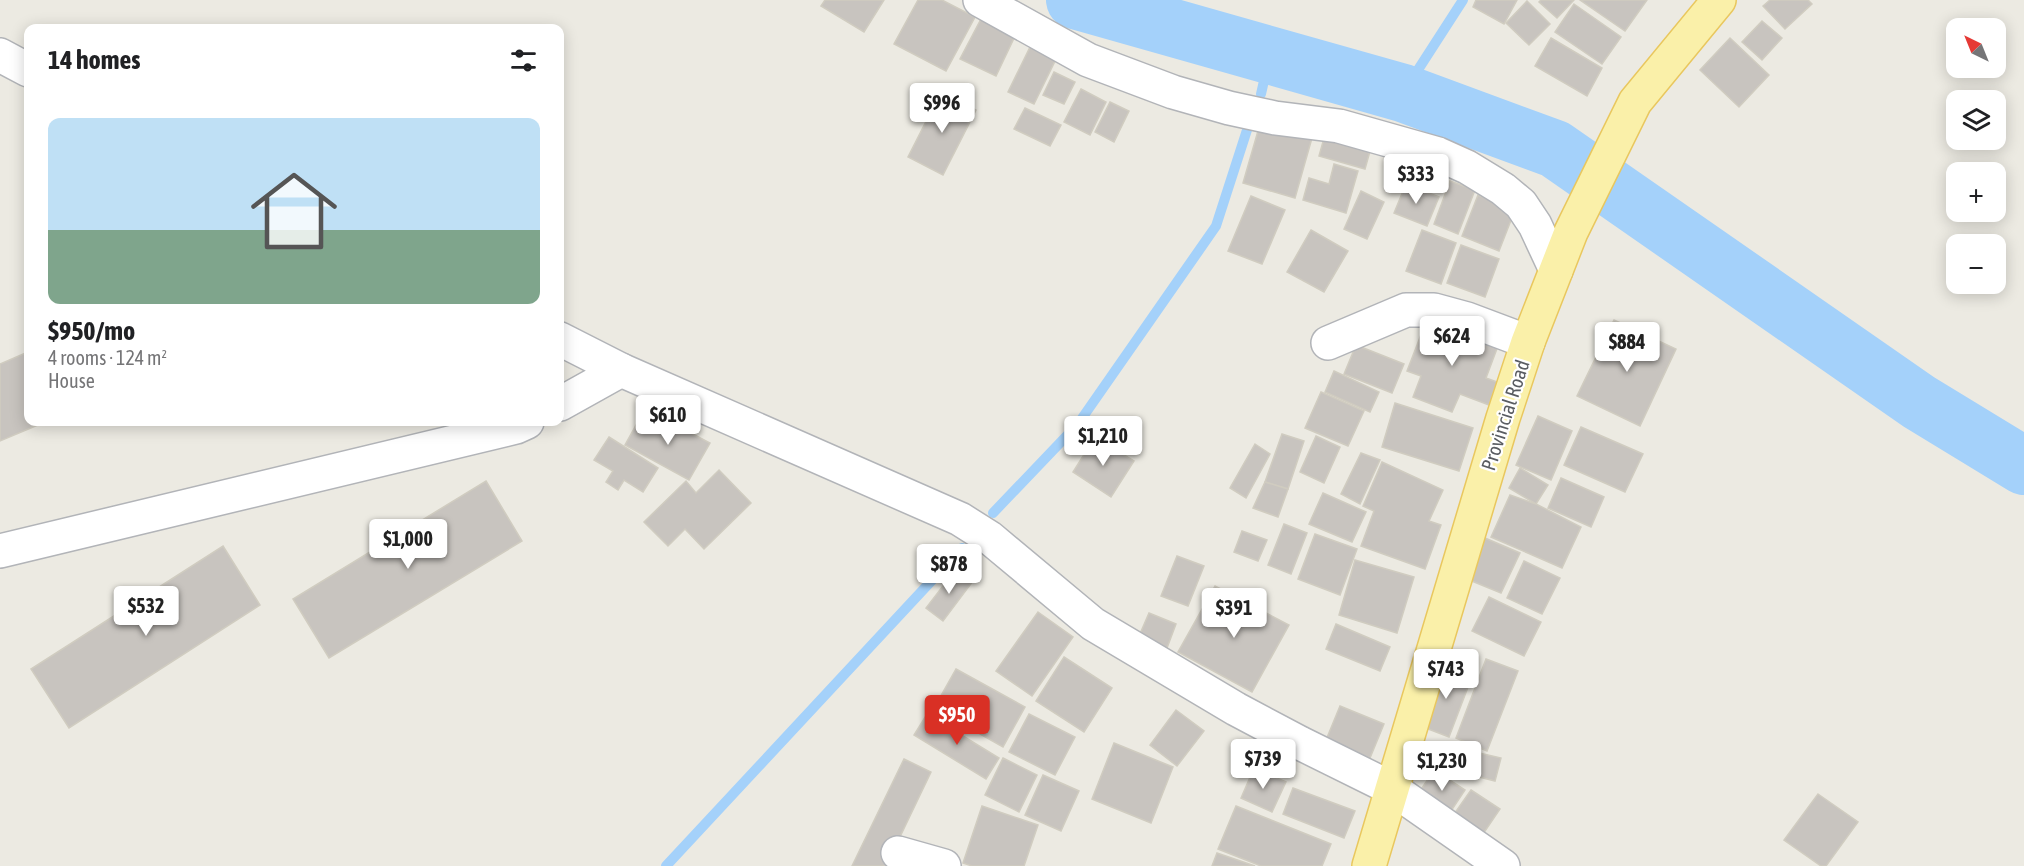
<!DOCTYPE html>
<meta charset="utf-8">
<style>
:root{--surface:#fff;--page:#f2f2f2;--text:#202124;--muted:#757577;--line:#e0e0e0;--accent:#d93025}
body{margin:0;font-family:"Asap Condensed",sans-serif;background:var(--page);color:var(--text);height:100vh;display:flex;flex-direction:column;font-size:22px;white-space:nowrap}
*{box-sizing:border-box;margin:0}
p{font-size:20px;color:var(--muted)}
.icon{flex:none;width:33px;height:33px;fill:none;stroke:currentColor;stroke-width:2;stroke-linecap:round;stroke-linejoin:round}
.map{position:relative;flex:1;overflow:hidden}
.drawer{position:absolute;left:24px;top:24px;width:540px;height:402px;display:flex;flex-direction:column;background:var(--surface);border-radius:12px;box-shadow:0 3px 15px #0003}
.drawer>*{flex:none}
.needle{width:39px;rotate:317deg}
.buttons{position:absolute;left:1946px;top:18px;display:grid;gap:12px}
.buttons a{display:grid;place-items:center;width:60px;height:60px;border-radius:12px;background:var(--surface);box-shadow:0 3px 15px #0003;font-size:30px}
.price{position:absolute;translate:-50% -51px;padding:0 14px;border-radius:6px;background:#fff;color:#222;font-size:20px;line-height:39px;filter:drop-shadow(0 2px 3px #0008)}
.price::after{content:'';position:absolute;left:50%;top:36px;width:18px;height:14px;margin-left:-9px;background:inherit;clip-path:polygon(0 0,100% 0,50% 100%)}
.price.active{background:var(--accent);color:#fff}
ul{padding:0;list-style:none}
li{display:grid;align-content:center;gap:12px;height:318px;padding:0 24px}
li+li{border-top:2px solid var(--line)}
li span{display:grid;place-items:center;height:186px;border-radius:12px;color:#555}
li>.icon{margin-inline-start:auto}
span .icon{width:108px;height:108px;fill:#fffc;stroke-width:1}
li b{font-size:26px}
h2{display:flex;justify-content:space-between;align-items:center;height:72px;padding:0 24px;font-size:26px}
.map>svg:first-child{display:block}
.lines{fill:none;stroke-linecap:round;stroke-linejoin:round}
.stream{stroke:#a4d1fa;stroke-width:10}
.river{stroke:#a4d1fa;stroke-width:58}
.building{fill:#c8c4bf;stroke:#d0ccc0;stroke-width:1.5}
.minor-casing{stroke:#b2b4b8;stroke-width:36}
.major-casing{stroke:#e9c75e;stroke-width:36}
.minor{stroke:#fff;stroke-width:33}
.major{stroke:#faf0a9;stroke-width:33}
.labels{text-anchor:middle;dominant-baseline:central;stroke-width:4.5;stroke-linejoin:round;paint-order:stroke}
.street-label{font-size:20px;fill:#5a5d62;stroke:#fff}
</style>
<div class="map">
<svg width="2024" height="866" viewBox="0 0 2024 866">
<rect width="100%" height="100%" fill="#eceae2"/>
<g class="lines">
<!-- stream -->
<g class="stream">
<polyline points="1403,93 1463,0"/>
<polyline points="1261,94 1270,54"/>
<polyline points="993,513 1078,424 1216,226 1247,130"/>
<polyline points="666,866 962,548"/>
</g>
<!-- river -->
<polyline class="river" points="1075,0 1403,93 1555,149 1919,402 2024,466"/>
</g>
<!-- building -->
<g class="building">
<polygon points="825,0 884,0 864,32 821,6"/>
<polygon points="918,0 942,0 975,17 946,71 894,44"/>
<polygon points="1476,0 1517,0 1504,24 1473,7"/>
<polygon points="1541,0 1574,0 1557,18 1539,2"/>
<polygon points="1580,0 1647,0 1625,31"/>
<polygon points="1770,0 1808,0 1812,4 1785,29 1763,6"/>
<polygon points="1527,1 1550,24 1529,45 1506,23"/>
<polygon points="1574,4 1621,37 1602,64 1555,32"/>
<polygon points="981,19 1015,36 996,76 960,59"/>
<polygon points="1762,21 1782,38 1762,60 1742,42"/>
<polygon points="1551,38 1602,68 1587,96 1535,66"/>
<polygon points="1730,38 1769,75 1739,107 1700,70"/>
<polygon points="1031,45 1057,57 1034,104 1008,92"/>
<polygon points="1054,72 1075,82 1064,104 1043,95"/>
<polygon points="1081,89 1106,102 1090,135 1064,122"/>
<polygon points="941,92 976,110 943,175 908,157"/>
<polygon points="1110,102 1129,111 1114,142 1095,132"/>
<polygon points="1025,108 1061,125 1050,146 1014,129"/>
<polygon points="1260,124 1312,138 1295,198 1243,183"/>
<polygon points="1326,131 1372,144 1365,169 1319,156"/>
<polygon points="1334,164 1358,171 1346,213 1303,200 1309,178 1329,184"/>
<polygon points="1450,181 1475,190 1458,234 1434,224"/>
<polygon points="1406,184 1439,197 1427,226 1394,213"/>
<polygon points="1361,191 1384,202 1367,239 1344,229"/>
<polygon points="1478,195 1515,210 1499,251 1462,236"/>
<polygon points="1251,196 1285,210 1262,264 1228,251"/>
<polygon points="1311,230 1348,251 1324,292 1287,272"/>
<polygon points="1422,230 1456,243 1441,284 1406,271"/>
<polygon points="1461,245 1499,259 1485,297 1447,283"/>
<polygon points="1427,319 1498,346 1486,378 1497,382 1489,405 1460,394 1452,412 1413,397 1421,376 1407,371"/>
<polygon points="1614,320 1676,349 1640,426 1577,396"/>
<polygon points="1356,345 1404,364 1392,393 1344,374"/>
<polygon points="28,352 28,422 45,422 0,441 0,364"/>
<polygon points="1334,371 1379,392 1370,412 1325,392"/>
<polygon points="1321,392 1364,411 1348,446 1305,428"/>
<polygon points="1395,403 1473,428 1459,471 1382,447"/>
<polygon points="641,416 668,430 672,423 710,443 689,480 625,445"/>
<polygon points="1538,416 1572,431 1551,480 1516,465"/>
<polygon points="1581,427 1643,454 1625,492 1564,465"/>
<polygon points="1282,434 1304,441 1288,489 1265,482"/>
<polygon points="1316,436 1340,447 1324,483 1300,472"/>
<polygon points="609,437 658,468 643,492 624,480 618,490 606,482 613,471 594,460"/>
<polygon points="1095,437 1134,461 1111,497 1073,472"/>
<polygon points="1255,444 1270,454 1246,498 1230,488"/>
<polygon points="1361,453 1380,460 1360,504 1341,494"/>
<polygon points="1382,462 1443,490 1429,521 1441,525 1425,569 1361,546 1374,511 1363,506"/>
<polygon points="1520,468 1548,485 1536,504 1509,488"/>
<polygon points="719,470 751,503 704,549 685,529 668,546 644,522 686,481 696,493"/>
<polygon points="1561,478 1604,497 1591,527 1548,508"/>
<polygon points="486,481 522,541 329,658 293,599"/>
<polygon points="1265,482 1288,489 1278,517 1253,508"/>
<polygon points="1323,493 1366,512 1352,542 1309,524"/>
<polygon points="1510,495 1536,504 1581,527 1562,568 1491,537"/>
<polygon points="1284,524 1307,533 1291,574 1268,565"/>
<polygon points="1242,531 1267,540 1258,561 1234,552"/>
<polygon points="1315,534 1357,549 1340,595 1298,579"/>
<polygon points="1485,538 1520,553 1501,593 1467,579"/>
<polygon points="223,546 260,605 69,728 31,669"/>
<polygon points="1177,556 1204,566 1188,606 1161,596"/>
<polygon points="1355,560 1414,577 1397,633 1339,615"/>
<polygon points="1524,561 1560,578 1542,614 1507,598"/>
<polygon points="956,569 973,581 943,621 926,608"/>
<polygon points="1215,586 1289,625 1252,692 1178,652"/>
<polygon points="1489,597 1541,622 1524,656 1472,631"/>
<polygon points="1038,612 1073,637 1032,696 996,671"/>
<polygon points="1149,613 1176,624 1167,648 1139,636"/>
<polygon points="1336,624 1390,647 1380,671 1326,649"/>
<polygon points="1064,657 1112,688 1084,732 1036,701"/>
<polygon points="1486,659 1518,671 1487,751 1456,738"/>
<polygon points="1443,663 1473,674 1449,737 1418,725"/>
<polygon points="956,669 1025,707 1003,747 934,708"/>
<polygon points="1340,706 1384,724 1370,758 1326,740"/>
<polygon points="1176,710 1204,731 1177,766 1150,745"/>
<polygon points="927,714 999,758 986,779 914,735"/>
<polygon points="1029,714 1075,737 1055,775 1009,752"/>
<polygon points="1114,743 1173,767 1151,823 1092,799"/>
<polygon points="1441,744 1501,758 1495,781 1436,766"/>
<polygon points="1003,758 1037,775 1019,812 985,795"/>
<polygon points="904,759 931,772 886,866 852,866"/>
<polygon points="1254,768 1286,782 1272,812 1241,798"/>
<polygon points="1434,770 1465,790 1449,814 1418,794"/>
<polygon points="1043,775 1079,791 1061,831 1025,815"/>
<polygon points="1293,788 1355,811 1344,838 1283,814"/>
<polygon points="1471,790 1500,809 1481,837 1452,817"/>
<polygon points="1818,794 1858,822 1826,866 1821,866 1784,840"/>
<polygon points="982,806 1038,825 1024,866 972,866 963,863"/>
<polygon points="1236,806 1331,844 1322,866 1261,866 1218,849"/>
<polygon points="1217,853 1255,866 1212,866"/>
</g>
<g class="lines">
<defs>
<g id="minor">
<polyline points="980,0 1088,60 1173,92 1229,108 1275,118 1339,126 1438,154 1467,167 1503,189 1521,204 1535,225 1556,270"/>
<polyline points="0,55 28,70"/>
<polyline points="560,339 621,370 560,404"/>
<polyline points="1328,343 1406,310 1434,310 1467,319 1528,342"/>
<polyline points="621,370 960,519 990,538 1093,624 1236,709 1300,743 1391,788 1503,866"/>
<polyline points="0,551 516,427 527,422"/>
<polyline points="898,853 944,866"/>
</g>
<polyline id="major" points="1369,866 1503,418 1528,342 1571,232 1635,102 1719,0"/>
</defs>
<!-- minor casing -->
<use href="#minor" class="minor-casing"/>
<!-- major casing -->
<use href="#major" class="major-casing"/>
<!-- minor -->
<use href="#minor" class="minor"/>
<!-- major -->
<use href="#major" class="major"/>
</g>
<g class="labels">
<!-- street labels -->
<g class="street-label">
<text transform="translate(1505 415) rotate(-72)">Provincial Road</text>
</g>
</g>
</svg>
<div class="buttons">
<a><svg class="needle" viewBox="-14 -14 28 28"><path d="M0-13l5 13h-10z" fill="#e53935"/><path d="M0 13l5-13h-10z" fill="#757577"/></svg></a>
<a><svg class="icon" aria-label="layers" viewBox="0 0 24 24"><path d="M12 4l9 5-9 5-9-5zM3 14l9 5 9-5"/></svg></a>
<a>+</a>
<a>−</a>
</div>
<b class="price" style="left:942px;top:134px">$996</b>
<b class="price" style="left:1416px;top:205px">$333</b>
<b class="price" style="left:1452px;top:367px">$624</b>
<b class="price" style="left:1627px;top:373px">$884</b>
<b class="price" style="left:668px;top:446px">$610</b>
<b class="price" style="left:1103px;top:467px">$1,210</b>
<b class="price" style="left:408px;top:570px">$1,000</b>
<b class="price" style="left:949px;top:595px">$878</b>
<b class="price" style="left:146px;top:637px">$532</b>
<b class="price" style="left:1234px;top:639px">$391</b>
<b class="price" style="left:1446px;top:700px">$743</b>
<b class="price active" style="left:957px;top:746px">$950</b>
<b class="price" style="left:1263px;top:790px">$739</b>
<b class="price" style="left:1442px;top:792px">$1,230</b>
<section class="drawer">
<h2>14 homes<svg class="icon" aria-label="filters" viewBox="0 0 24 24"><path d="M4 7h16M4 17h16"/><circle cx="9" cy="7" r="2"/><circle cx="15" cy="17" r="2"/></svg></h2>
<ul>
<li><span style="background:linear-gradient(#bfe0f5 60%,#7fa58c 0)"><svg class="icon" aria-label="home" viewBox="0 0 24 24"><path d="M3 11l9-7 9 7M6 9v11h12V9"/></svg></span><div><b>$950/mo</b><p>4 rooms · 124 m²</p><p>House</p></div></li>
</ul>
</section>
</div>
